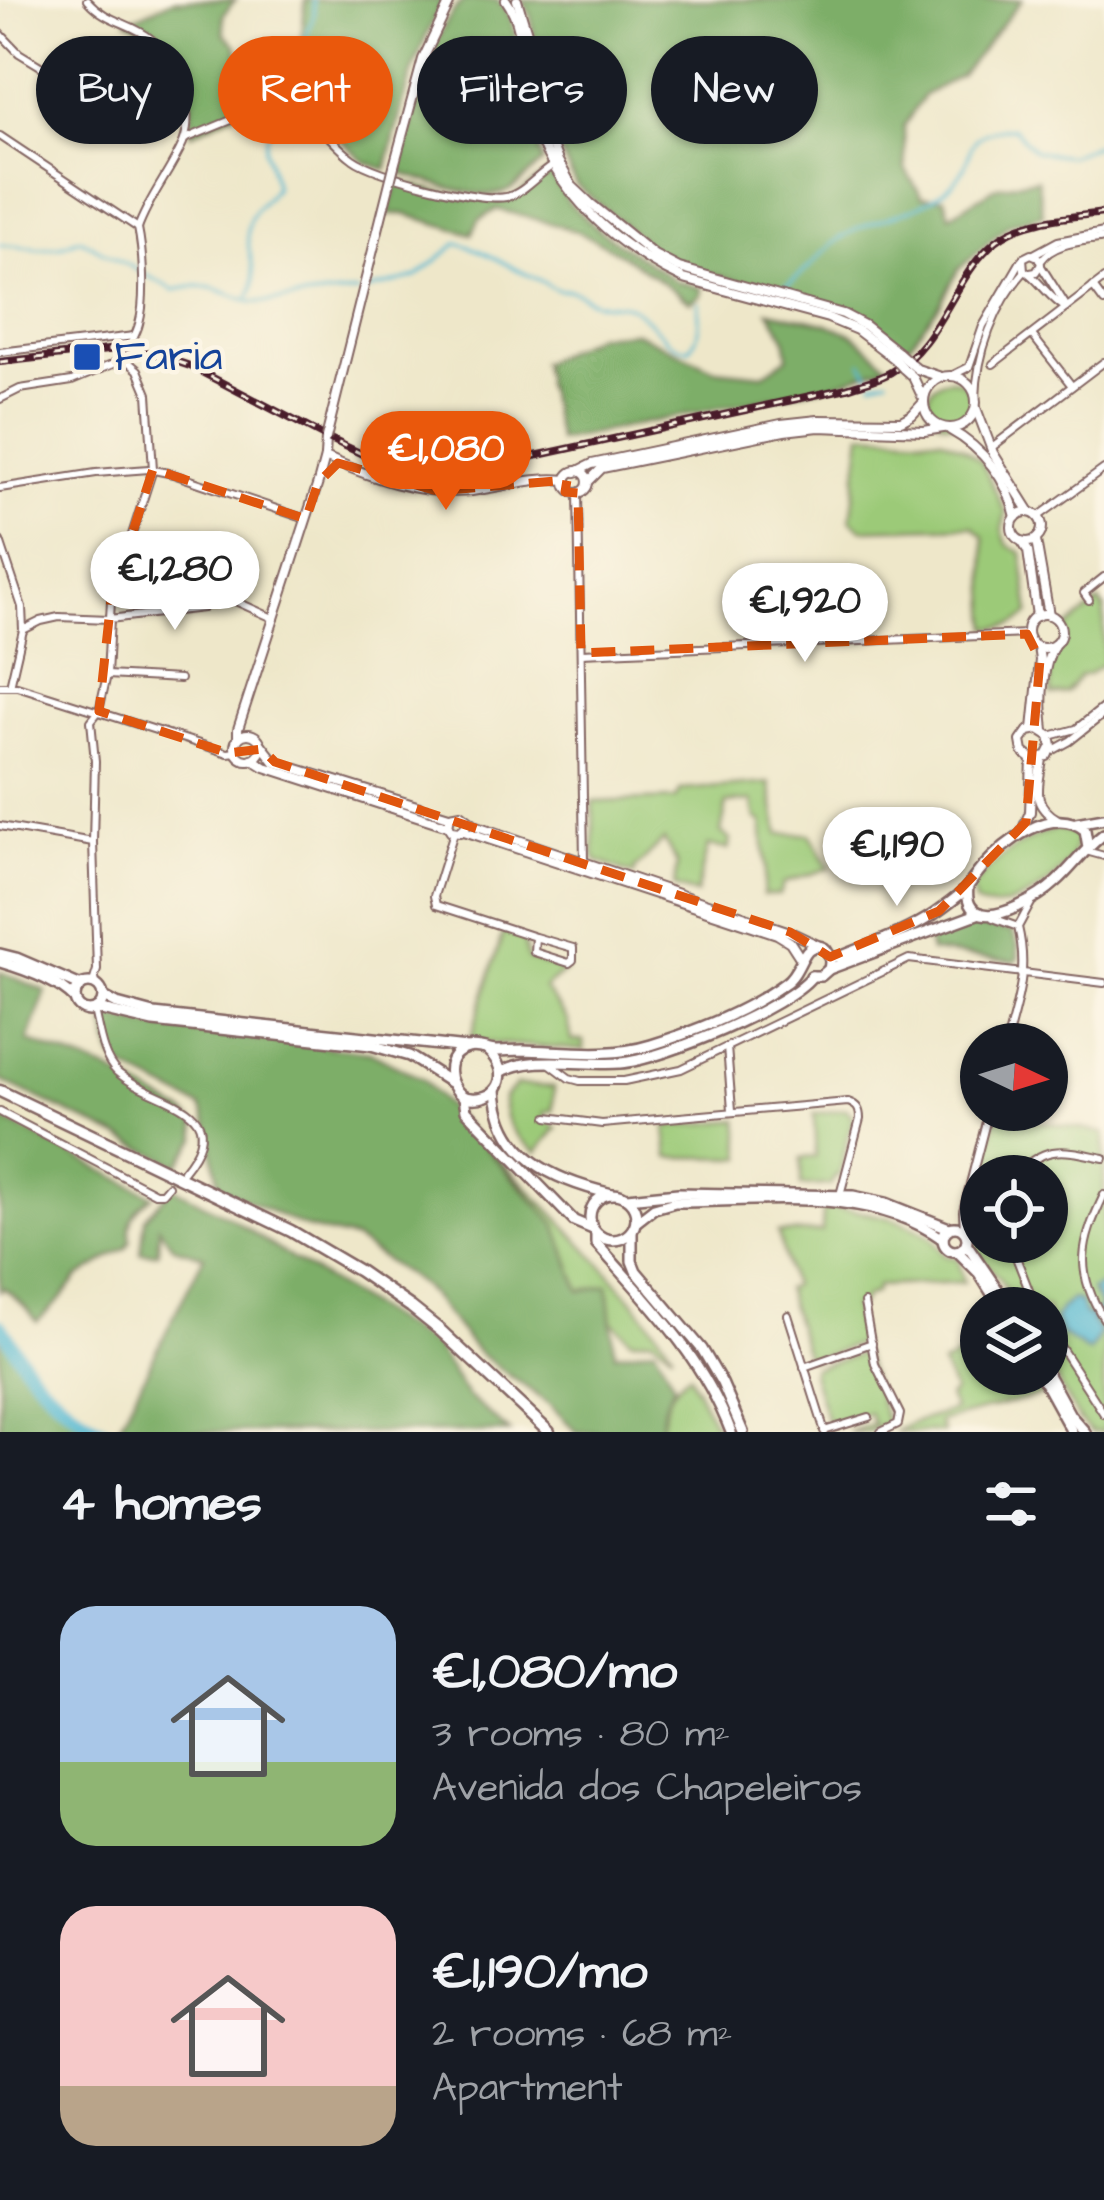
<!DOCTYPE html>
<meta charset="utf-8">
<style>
:root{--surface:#171b24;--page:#20242c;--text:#f1f3f6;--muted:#9ea1a6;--accent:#ea580c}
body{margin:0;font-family:"Architects Daughter",sans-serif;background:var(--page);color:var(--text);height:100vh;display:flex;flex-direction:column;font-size:45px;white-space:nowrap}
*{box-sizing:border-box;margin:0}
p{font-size:39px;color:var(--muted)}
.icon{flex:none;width:66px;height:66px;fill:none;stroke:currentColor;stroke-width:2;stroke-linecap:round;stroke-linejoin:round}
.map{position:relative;height:1432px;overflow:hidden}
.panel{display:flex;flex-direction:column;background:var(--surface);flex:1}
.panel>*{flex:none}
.guide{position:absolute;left:36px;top:36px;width:1032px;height:108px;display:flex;gap:24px}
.needle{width:78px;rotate:94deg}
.controls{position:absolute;left:960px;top:1023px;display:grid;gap:24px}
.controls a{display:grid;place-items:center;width:108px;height:108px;border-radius:50%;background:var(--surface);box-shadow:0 3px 9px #0004;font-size:60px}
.price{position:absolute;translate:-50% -102px;padding:0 27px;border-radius:42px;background:#fff;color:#222;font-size:39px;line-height:78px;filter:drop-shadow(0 3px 6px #0008)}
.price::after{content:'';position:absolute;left:50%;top:72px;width:36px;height:27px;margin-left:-18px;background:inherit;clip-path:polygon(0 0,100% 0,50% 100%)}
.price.selected{background:var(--accent);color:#fff}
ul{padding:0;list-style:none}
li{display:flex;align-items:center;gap:36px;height:300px;padding:0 60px}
li span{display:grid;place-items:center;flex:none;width:336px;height:240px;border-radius:36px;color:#555}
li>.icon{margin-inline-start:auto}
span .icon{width:144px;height:144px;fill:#fffc;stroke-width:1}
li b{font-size:51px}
h2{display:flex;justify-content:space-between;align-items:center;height:144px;padding:0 60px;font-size:51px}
.tag{padding:0 42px;border-radius:54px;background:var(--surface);box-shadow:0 3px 9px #0004;font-size:42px;line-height:108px}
.tag.selected{background:var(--accent);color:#fff}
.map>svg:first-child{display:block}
.green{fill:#9cca78;stroke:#737452;stroke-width:3}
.forest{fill:#7dae68;stroke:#64664a;stroke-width:3}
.water{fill:#53b8d1;stroke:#4e6c7e;stroke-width:3}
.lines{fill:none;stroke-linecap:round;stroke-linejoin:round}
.stream{stroke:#53b8d1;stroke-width:3}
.river{stroke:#53b8d1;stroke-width:14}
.minor-casing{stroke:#836562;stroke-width:10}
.tertiary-casing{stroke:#836562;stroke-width:12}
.secondary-casing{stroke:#836562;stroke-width:14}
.primary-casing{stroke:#836562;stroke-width:14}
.trunk-casing{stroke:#836562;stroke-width:15}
.minor{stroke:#fff;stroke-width:6}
.tertiary{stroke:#fff;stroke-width:8}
.secondary{stroke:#fff;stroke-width:9}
.primary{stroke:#fff;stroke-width:9}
.trunk{stroke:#fff;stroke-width:10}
.rail-casing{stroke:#4a1f2b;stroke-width:8}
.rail{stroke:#fcf5e5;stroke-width:3;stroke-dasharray:9;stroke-linecap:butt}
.tertiary-bridge-casing{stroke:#836562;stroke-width:12;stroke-linecap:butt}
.tertiary-bridge{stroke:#fff;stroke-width:8}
.marked{fill:none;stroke:#e0560e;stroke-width:9;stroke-dasharray:24 15;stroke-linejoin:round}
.transit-dot{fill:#1a4fb4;stroke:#fcf5e5;stroke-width:4.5}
.labels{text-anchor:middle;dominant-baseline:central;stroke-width:9;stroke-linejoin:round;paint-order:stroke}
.transit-label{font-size:45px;fill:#164399;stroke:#fcf5e5;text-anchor:start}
</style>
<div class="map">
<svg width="1104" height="1432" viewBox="0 0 1104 1432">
<rect width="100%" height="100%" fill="#fcf5e5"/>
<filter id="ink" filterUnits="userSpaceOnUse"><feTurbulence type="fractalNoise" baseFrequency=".00833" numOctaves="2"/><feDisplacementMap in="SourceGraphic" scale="24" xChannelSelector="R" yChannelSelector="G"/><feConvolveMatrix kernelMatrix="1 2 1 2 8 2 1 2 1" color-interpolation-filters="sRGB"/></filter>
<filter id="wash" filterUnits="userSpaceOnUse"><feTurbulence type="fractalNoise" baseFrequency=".004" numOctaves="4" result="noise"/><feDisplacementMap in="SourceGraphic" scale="48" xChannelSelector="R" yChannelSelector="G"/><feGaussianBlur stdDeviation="2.7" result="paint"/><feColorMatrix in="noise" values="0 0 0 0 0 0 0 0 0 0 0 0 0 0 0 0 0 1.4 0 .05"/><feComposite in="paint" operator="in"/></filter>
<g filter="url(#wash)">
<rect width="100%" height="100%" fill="#eee7c9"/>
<!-- green -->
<g class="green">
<circle cx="950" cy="401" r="22"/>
<path d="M862,433L942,438L964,448L981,461L1006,513L1002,530L1007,544L1022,553L1030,613C1017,626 1008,627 989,628L984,537L973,526L862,529L851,520Z"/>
<polygon points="1099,602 1104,608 1104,663 1091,673 1080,676 1066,693 1051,695 1050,661 1066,640 1066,628"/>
<polygon points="770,783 779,834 810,834 830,868 784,883 780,895 763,895 766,867 762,822 756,819 752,801 727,803 721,832 731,840 728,849 708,846 696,894 674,887 677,865 664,840 635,869 634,875 597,861 594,856 593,802 676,799 681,790"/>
<path d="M1057,829L1074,833L1077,837C1076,873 1008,921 975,903L972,888C996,859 1021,839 1057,829Z"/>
<polygon points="503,932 523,939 528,959 565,971 544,988 568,1020 572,1041 583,1041 584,1050 477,1042 471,1037"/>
<path d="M516,1085L554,1087L553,1111L545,1112V1120L557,1128L537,1152C516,1137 502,1124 504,1097Z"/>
<polygon points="846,1109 853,1117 839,1176 836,1175 830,1185 801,1186 801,1158 816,1157 814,1114"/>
<polygon points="998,1114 1104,1133 1104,1432 1091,1432 1079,1420 1047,1363 1047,1308 1016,1308 1000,1279 975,1249 973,1230 981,1184 981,1242 1047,1242 1047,1176 983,1176"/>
<polygon points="739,1120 743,1158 669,1157 666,1127"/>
<path d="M484,1143C549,1210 620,1276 673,1353L652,1338L632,1340L611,1320L607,1285L580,1291L556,1225Z"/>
<path d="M823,1208C852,1209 913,1218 934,1241C938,1246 941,1252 946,1256L958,1258L964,1282L877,1286L875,1293L865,1297L860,1305L853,1306L860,1343L811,1360L806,1355L785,1289L792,1286L778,1233L822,1232Z"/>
<polygon points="981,1344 981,1374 1033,1375 1045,1394 939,1422 943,1432 894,1432 912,1423 954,1410 948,1397 954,1392 942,1365"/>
<polygon points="863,1353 887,1423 866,1432 848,1432 873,1424 869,1413 832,1423 827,1421 812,1374 813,1368"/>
<path d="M689,1374L718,1432H660C664,1407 667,1389 689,1374Z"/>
</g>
<!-- forest -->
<g class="forest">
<path d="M173,0H235L223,15L224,34L236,45L253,104L191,134C194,81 173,45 127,21Z"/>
<path d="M305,0H444C414,51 400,113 386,170L365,162L289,93L292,63L302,38Z"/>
<path d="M464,0H497C524,22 515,67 522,98C527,119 536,141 543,162C532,171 519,187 505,192C480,202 426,180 400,173C412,126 427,32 464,0Z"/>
<polygon points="522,0 1022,0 961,75 924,95 904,126 905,169 922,197 945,198 950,215 998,186 1037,179 1043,214 1009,224 958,270 940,304 906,349 844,309 686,267 656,251 576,185 563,158 541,98 531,15"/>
<path d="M549,171L568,202L599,230L676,281L702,288L701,295L691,302C657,279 624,253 587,236C559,223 527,218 497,209L479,220L472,234L404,214H388L398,181L463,198L510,200Z"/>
<polygon points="769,311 825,323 854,335 888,365 835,384 558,441 541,363 596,335 635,332 715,369 764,374 788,357 785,337"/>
<polygon points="966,925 1012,932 1018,946 1018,959 1015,962 930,952 928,938"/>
<polygon points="0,972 46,991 28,1041 106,1070 185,1113 196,1124 197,1138 178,1165 0,1080"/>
<polygon points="111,1018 151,1027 370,1052 422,1079 556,1225 580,1291 608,1285 615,1354 655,1347 674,1384 664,1406 660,1432 577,1432 549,1404 477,1352 423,1286 355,1240 306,1228 219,1187 208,1124 201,1107 125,1069 113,1058 105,1025"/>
<path d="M0,1118L153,1196C136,1207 127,1219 131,1240L126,1248L77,1278L60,1300L37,1322L28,1309L4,1288L0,1291Z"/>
<polygon points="173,1187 230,1217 278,1250 435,1347 467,1396 510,1432 116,1432 204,1256 173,1247 159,1227 158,1253 141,1253 145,1218"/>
<path d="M0,1327C11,1347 22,1368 38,1385C56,1404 80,1417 101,1432H0Z"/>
</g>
<!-- water -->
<path class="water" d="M1104,1284V1312L1091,1321L1100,1332C1098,1342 1094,1344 1089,1352L1060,1334L1055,1319L1061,1308L1072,1299L1080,1302L1084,1315L1088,1317L1101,1307L1091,1290Z"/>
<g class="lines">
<!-- stream -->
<g class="stream">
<polyline points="291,99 297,59 314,15 313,0"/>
<polyline points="0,245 41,249 59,247 80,239 174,290 197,286 213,288 252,302 268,302 358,292"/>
<path d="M783,287C811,272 823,246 849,233C885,215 918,214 951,185C983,156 952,131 1013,128L1034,151L1068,156L1104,142"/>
<path d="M368,290L416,277L458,243C487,251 508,266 535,278C543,281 551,289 560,290C563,291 566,289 569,290C579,291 585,299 594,302C605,306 619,302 631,307C653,318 666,350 690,348C702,332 698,320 699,302"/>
<path d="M249,297C262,275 244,251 248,228C251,208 266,202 275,186L265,149L267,137L287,107"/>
<polyline points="862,362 869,374"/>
<polyline points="873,382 888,378"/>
</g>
<!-- river -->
<path class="river" d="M0,1325C9,1338 16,1352 26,1366C43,1390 80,1420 107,1432"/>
</g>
</g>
<g filter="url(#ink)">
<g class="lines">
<defs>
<g id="minor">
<path d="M87,0C107,23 131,22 151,39C178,62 196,110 183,143C170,173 149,197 138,228"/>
<polyline points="0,33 19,53 134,123"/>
<polygon points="138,120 145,124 141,131 134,127"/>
<path d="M0,136L138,228C143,252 146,300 139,324C136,337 127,346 125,359"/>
<path d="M185,139L270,104C307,101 327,141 353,159C374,175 480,202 506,197C523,194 537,175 552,166"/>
<polyline points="1034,254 1058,241 1104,232"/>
<path d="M1041,261C1053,242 1083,242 1104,238"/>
<polyline points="1041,266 1065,304"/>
<path d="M1030,273L1036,272L1041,264L1038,257L1031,254L1023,258L1024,270C1040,280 1049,299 1066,308"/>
<polyline points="1093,287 1104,302"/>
<polyline points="1032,335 1072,386"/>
<polyline points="0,352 134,336"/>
<polyline points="993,364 1104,279"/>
<polyline points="951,376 969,367 983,326 1021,261"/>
<polyline points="0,399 20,389 72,381 125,359"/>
<path d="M976,399C977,354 994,305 1025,271"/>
<polyline points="992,447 1104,362"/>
<polyline points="0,488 96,473 149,469 173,474 306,519"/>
<polyline points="578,493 584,861"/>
<polyline points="1039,516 1104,469"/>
<polyline points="0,541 22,607 23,630 10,686"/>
<polyline points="127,552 275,619"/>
<polyline points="1089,600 1084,593 1104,577"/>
<polyline points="23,630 41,621 59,617 109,619 203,608 218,594"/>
<polyline points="581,653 1027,634"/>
<polyline points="107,675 180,679"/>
<polyline points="0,686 17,686 228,753 236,752"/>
<polyline points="1050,736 1076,729 1104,707"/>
<polyline points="1050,752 1070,741 1104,714"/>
<polyline points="0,826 93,842"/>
<polyline points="454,832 434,896 436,905 535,937 534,952 569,963 573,960 573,948 535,937"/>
<polyline points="1086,851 1104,856"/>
<polyline points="993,918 1018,927"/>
<polyline points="93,983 97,970 93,842 95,761 91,721 99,711 107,675 111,600 153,469 148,394 138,370 125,359"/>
<path d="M94,1010C99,1030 102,1058 117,1072C153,1104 238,1105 183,1171"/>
<path d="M1006,1044C1017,1000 1029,973 1018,927L1031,903"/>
<polyline points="727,1047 732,1110"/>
<polyline points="549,1063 569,1078 580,1081 624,1081 681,1069 909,959 1104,983"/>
<polyline points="0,1112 155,1193 162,1193 168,1186"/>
<path d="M548,1117L602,1124L848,1102C857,1105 860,1109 860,1119L840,1195"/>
<path d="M1015,1176C1045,1143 1064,1150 1104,1158"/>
<path d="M1104,1195C1081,1243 1074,1272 1104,1319"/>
<polyline points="964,1231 963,1211 989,1110"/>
<polyline points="1010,1242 1036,1308"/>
<polyline points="864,1303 875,1364 900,1414 898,1424 881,1432"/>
<polyline points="788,1315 825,1432"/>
<polyline points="1047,1326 1104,1414"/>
<polyline points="804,1367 872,1343"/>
<polyline points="824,1431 869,1417"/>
</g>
<g id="tertiary">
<path d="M506,0C525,26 521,60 526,91C541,179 606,242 684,279L828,318L857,330L895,359"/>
<polyline points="517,0 529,39 537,102 549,138 558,161 572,186 590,203 654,255 679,268 843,314 864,325 899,353"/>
<polyline points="394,166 423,59 451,0"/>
<polyline points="909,362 917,369 941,377"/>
<polyline points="903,368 913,377 922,396"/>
<circle cx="950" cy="402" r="26"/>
<polyline points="976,408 993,453 1030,512"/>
<path d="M950,430C983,448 1008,480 1016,517"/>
<path d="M325,457C370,477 421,496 472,491C504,487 534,476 567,480"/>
<circle cx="577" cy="482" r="11"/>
<polyline points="576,472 592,464 781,424 818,420 901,421 912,415 923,403"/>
<polyline points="588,482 602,468 784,431 819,427 924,431 943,428"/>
<circle cx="1027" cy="527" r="15"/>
<polyline points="1036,541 1049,615"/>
<polyline points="1023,543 1028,551 1037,616"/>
<circle cx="1044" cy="631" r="17"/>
<polyline points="1033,729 1040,660 1038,647"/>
<path d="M1044,731C1041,704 1041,669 1054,645"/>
<circle cx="248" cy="747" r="13"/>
<polyline points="238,739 238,729 318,483 325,457 326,438"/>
<polyline points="261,744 275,762 449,816"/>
<polyline points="252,759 265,767 448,826"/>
<path d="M1042,759C1038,787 1030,804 1058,820"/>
<polyline points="466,820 466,826 460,832 451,831 448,826 450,816 461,814 477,826 790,932 822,947"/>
<polyline points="464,831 777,934 790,942 801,959"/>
<polyline points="1021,833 1030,812 1032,759 1023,752 1021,741 1028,731 1039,729 1050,736 1052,746 1047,756 1032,759"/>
</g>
<g id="secondary">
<polyline points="1076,823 1104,818"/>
<path d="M968,886C967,896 967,906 977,912C997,923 1041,896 1056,882C1073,867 1085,848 1104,834"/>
<path d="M830,957H840C871,944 906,933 934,914C944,907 955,899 964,891C970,884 975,876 981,869C1004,843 1052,803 1085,830L1088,847"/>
<polyline points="811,976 821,976 829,969 980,913"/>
<path d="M501,1072C532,1054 585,1066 620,1063C661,1060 788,1007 812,976"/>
<path d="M496,1090C500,1157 553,1180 612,1194"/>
<path d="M464,1097C498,1105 514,1073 487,1050"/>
<circle cx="613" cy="1217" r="23"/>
<polyline points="627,1198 678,1193 853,1196 886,1203 949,1228"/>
<path d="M636,1222L654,1208L675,1202C763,1202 867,1185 943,1239"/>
<circle cx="955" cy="1239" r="12"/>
<path d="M593,1229L574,1221L466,1110L464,1097C446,1085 442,1055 468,1048C477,1045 485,1050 495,1051C504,1051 513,1050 523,1050C566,1051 609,1058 651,1045C696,1031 747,1011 785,983C799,974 802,951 811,948C827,941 832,957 829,969"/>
<polyline points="632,1231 632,1261 636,1271 702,1349 722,1383 743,1432"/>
<path d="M596,1233V1243C649,1303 702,1356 731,1432"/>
<polyline points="966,1243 1010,1308"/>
<polyline points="957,1251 979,1273 1001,1308"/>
<polyline points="1047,1373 1070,1415 1085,1432"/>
<polyline points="1040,1374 1072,1432"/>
</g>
<g id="primary">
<polyline points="0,954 16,958 81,986"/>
<path d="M0,962C24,969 58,981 75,999"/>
<circle cx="89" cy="997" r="14"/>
<polyline points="104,997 117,1004 154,1014 467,1048"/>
<polyline points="97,1009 153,1022 371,1045 409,1056 450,1082"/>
</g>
<polyline id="trunk" points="0,1091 291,1231 359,1271 411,1307 441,1331 549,1432"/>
</defs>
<!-- minor casing -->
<use href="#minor" class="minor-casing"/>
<!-- tertiary casing -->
<use href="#tertiary" class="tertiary-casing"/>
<!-- secondary casing -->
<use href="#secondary" class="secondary-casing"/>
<!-- primary casing -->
<use href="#primary" class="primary-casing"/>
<!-- trunk casing -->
<use href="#trunk" class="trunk-casing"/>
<!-- minor -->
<use href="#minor" class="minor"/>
<!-- tertiary -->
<use href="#tertiary" class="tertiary"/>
<!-- secondary -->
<use href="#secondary" class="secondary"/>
<!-- primary -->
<use href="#primary" class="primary"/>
<!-- trunk -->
<use href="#trunk" class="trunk"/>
<defs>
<path id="rail" d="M0,362L117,349L151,353L190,366L326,437L398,471L438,477L847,388C861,383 878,380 891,372C941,344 953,276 996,241C1022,219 1071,217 1104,213"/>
</defs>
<!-- rail casing -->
<use href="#rail" class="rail-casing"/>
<!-- rail -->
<use href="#rail" class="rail"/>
<defs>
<g id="tertiary-bridge">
<polyline points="899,353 909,362"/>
<polyline points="895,359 903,368"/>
<polyline points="326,438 394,166"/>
</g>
</defs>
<!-- tertiary-bridge casing -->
<use href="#tertiary-bridge" class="tertiary-bridge-casing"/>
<!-- tertiary-bridge -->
<use href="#tertiary-bridge" class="tertiary-bridge"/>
</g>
</g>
<!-- marked area -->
<path class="marked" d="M338,463L437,491L567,480L565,492L578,493L581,653L1027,634L1040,660L1026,822L939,911L830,957L790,932L275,762L262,749L228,753L99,711L111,600L153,469L306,519L318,483Z"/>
<!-- markers -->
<rect class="transit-dot" x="72" y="342" width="30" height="30" rx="6"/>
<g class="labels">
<!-- transit labels -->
<g class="transit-label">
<text x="114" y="357">Faria</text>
</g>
</g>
</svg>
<div class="controls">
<a><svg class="needle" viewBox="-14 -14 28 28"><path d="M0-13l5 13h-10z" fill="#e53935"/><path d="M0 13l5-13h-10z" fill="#9ea1a6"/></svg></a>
<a><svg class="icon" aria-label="locate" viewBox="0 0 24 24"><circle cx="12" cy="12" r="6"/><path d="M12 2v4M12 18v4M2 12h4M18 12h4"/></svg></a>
<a><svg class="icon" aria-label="layers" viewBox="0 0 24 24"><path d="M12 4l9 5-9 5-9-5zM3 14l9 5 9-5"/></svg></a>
</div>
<b class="price selected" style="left:446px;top:513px">€1,080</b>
<b class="price" style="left:175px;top:633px">€1,280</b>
<b class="price" style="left:805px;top:665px">€1,920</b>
<b class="price" style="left:897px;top:909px">€1,190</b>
<div class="guide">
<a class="tag">Buy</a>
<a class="tag selected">Rent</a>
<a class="tag">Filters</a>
<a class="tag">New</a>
</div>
</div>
<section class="panel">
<h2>4 homes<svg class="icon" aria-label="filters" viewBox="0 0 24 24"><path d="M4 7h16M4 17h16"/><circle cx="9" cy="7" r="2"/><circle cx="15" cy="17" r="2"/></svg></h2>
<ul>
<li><span style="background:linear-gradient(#a9c7e8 65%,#8fb573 0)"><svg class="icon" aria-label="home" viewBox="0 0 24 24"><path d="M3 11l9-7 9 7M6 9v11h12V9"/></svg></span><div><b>€1,080/mo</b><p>3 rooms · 80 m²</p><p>Avenida dos Chapeleiros</p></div></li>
<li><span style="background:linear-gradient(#f6c9c9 75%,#b9a48a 0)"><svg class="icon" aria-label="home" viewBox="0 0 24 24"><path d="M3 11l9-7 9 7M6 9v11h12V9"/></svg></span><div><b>€1,190/mo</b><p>2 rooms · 68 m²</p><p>Apartment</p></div></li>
</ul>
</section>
